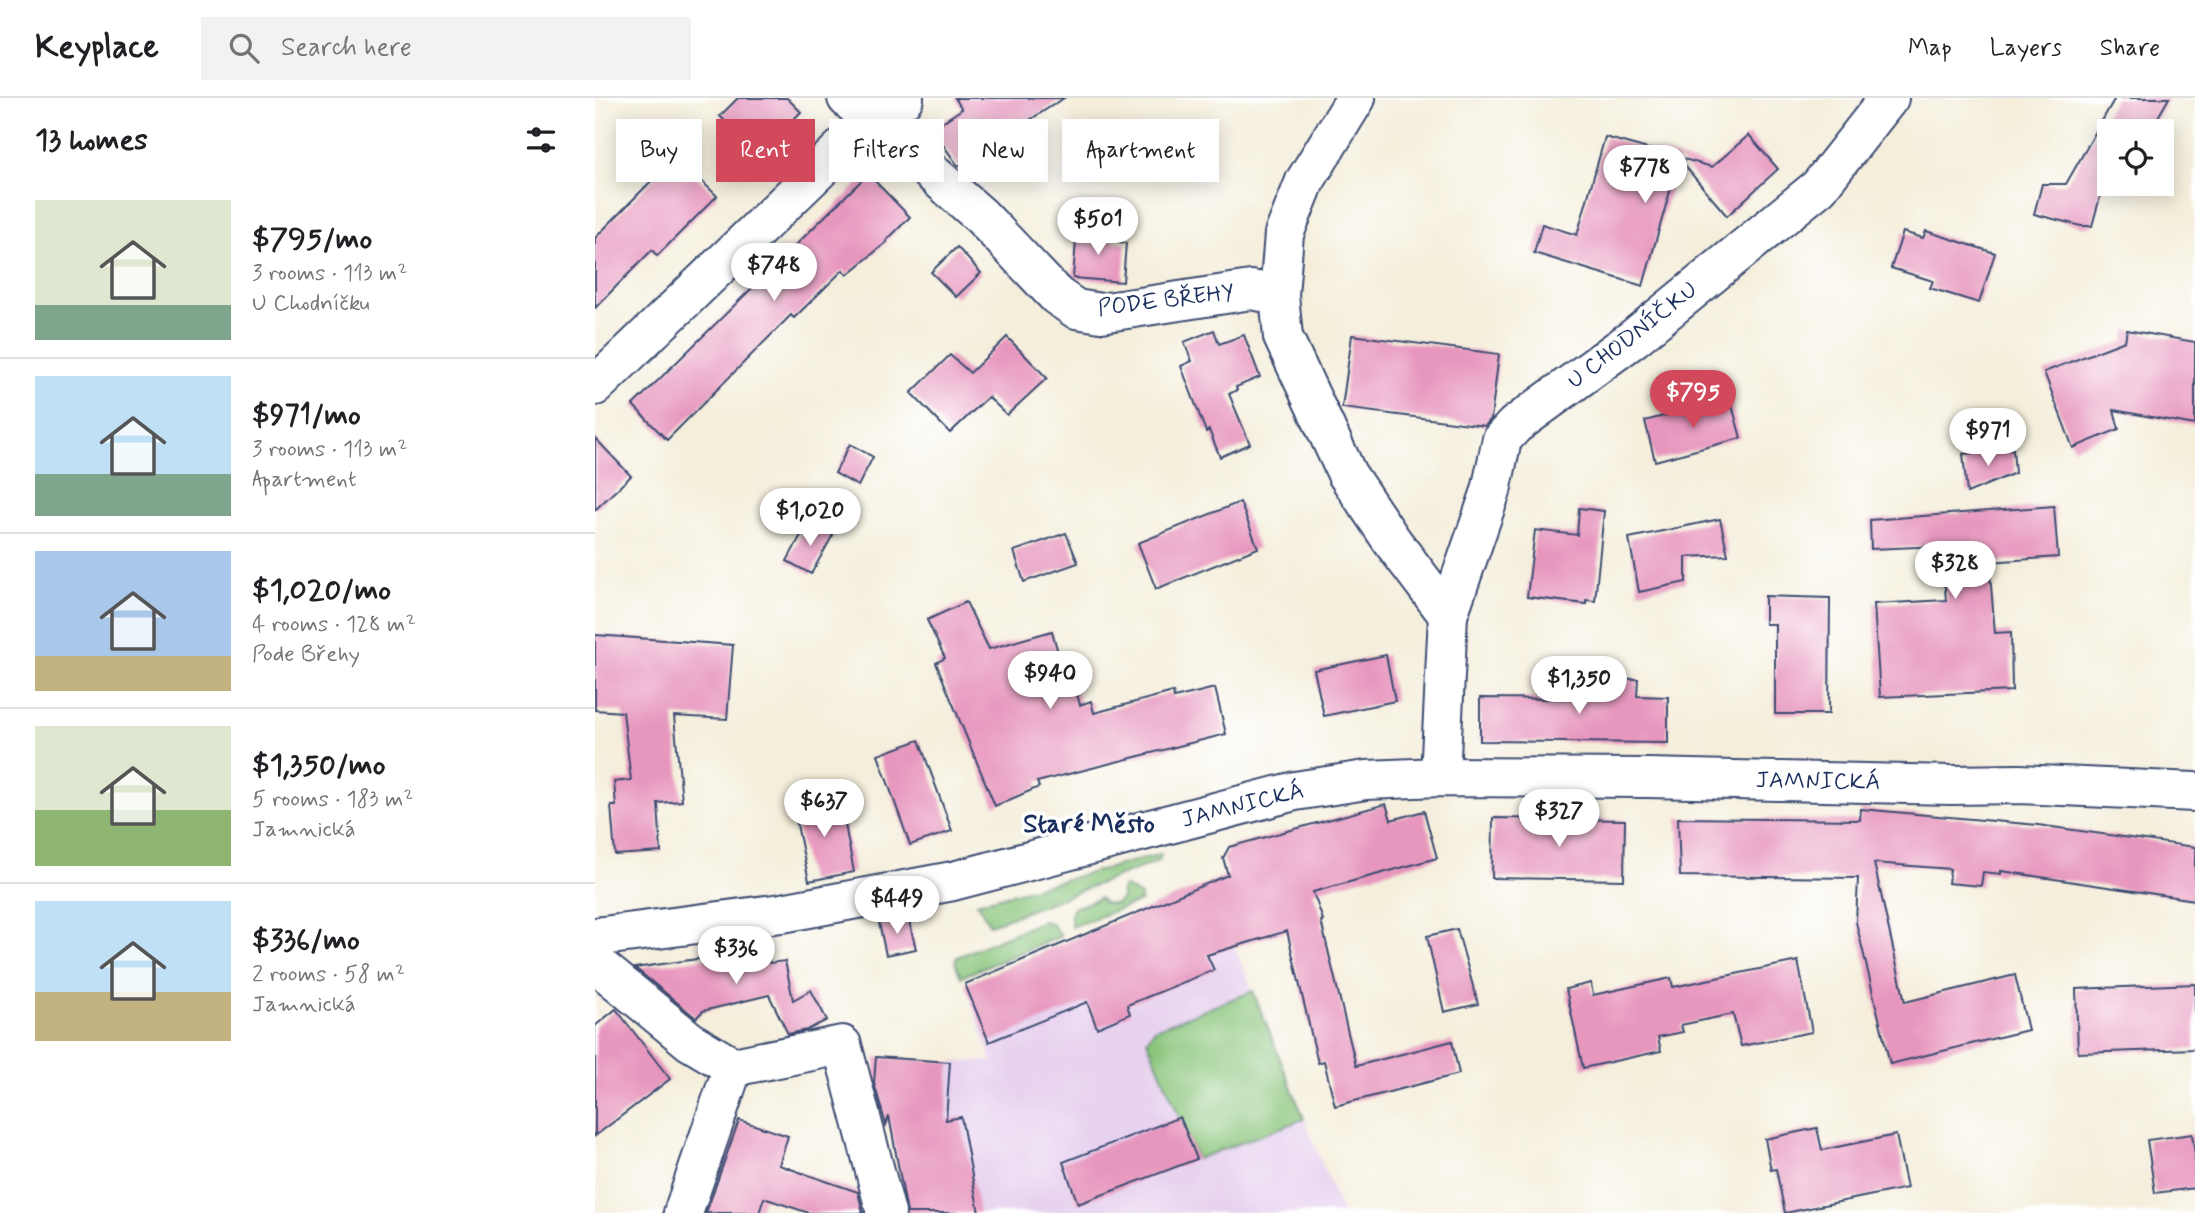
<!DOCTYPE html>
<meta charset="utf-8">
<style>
:root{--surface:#fff;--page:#f2f2f2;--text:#202124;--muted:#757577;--line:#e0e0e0;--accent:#d1495b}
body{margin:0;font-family:Mynerve,sans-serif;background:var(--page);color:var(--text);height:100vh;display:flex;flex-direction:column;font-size:26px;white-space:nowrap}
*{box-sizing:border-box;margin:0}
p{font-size:23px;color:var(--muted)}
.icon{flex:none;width:38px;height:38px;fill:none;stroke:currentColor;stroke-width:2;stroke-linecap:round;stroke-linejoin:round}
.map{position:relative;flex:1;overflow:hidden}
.panel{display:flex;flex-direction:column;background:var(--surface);width:595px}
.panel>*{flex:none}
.guide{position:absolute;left:21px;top:21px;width:665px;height:63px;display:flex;gap:14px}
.controls{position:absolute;left:1502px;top:21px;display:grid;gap:14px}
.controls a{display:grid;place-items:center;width:77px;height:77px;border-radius:0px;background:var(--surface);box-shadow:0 4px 18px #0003;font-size:35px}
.price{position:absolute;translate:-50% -60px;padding:0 16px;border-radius:24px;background:#fff;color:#222;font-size:23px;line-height:46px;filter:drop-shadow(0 2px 4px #0008)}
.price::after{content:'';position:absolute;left:50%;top:42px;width:21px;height:16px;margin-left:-10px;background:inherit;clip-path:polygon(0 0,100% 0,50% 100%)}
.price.active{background:var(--accent);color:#fff}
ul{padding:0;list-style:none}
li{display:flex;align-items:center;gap:21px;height:175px;padding:0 35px}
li+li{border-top:2px solid var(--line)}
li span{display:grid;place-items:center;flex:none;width:196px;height:140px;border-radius:0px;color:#555}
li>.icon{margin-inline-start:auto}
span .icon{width:84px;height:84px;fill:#fffc;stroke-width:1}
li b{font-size:30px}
h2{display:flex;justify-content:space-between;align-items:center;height:84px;padding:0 35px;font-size:30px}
.tag{padding:0 24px;border-radius:0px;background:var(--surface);box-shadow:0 4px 18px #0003;font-size:24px;line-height:63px}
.tag.active{background:var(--accent);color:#fff}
header{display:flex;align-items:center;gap:42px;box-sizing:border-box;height:98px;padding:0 35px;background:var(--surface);border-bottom:2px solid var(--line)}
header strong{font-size:33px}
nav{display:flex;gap:38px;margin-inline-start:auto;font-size:24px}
.search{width:490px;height:63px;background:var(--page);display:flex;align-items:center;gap:18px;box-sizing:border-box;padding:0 24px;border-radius:0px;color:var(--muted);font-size:26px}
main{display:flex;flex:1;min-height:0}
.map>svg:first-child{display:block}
.built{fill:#e7d2ef}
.green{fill:#8ac57b;stroke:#527a6c;stroke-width:2}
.building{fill:#e797be}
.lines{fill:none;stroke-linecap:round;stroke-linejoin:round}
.minor-casing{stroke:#3c4c71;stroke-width:42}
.major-casing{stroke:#3c4c71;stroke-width:42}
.minor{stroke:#fff;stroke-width:38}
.major{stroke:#fff;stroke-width:38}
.labels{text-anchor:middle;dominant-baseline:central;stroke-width:7;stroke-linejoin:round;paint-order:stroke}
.street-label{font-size:23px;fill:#1b2f5e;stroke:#fff}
.quarter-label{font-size:26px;font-weight:bold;fill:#1b2f5e;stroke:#fff}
</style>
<header>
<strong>Keyplace</strong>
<div class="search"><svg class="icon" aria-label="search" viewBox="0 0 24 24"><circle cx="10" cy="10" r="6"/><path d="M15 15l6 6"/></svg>Search here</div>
<nav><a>Map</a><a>Layers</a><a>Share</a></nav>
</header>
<main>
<section class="panel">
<h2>13 homes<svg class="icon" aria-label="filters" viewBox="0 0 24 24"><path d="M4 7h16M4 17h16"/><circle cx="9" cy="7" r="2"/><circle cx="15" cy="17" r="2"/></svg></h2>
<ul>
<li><span style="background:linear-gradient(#dfe7d0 75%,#7fa58c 0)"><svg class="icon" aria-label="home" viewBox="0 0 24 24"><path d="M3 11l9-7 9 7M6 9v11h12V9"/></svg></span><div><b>$795/mo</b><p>3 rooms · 113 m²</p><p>U Chodníčku</p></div></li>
<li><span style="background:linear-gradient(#bfe0f5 70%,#7fa58c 0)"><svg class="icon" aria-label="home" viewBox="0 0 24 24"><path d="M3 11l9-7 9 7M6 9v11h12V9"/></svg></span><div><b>$971/mo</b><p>3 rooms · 113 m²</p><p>Apartment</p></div></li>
<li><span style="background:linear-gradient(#a9c7e8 75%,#c2b280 0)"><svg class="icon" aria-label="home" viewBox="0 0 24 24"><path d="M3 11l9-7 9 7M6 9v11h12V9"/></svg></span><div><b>$1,020/mo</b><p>4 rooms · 128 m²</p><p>Pode Břehy</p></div></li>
<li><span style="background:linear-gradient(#dfe7d0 60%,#8fb573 0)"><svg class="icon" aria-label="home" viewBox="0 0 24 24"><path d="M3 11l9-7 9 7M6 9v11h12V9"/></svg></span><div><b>$1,350/mo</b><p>5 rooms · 183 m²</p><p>Jamnická</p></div></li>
<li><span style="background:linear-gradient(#bfe0f5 65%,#c2b280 0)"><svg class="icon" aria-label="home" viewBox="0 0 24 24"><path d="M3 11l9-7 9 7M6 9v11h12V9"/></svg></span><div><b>$336/mo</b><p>2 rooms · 58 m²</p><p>Jamnická</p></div></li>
</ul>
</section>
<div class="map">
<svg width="1600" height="1115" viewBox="0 0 1600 1115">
<rect width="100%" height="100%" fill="#fff"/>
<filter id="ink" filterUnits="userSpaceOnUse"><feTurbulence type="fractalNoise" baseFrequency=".0143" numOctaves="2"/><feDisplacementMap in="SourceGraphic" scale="14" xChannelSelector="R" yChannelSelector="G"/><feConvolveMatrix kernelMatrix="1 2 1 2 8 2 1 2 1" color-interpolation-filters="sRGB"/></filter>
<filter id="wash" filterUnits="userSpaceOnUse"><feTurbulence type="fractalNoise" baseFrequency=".00686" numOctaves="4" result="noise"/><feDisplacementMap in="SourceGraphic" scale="28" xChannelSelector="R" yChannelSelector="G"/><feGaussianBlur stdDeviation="1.57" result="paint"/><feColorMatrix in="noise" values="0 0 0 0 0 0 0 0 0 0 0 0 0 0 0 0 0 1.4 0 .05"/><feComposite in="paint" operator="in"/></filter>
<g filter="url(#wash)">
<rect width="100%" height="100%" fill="#f4eedb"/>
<!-- built -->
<polygon class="built" points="612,786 658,893 747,1115 312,1115 296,1032 278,1000 352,1004 355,964 397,963 370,886"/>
<!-- green -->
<g class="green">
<polygon points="566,756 564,763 395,827 382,805"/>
<polygon points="531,789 545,798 546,803 476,829 476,815 479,810 505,800 509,805 521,806 527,800 526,791"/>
<polygon points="447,823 456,825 466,838 366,879 360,864 362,859"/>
<polygon points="658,893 709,1021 602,1061 552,942 560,931"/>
</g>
<g id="blocks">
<!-- building -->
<g class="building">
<polygon points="143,0 192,0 206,14 168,51 150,33 144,38 125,18"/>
<polygon points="360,0 469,0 363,68 337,31 367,11"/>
<polygon points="1520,0 1574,0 1555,33 1514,33 1514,66 1497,128 1486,128 1439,116 1447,86 1471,86"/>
<polygon points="1154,37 1183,71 1132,118 1084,61 1048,188 939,155 947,126 982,137 1010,39 1117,69"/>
<polygon points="81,58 122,98 62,158 57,152 0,210 0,140"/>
<polygon points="273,76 315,119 291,143 292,144 252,177 248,172 199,220 196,217 72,342 38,307"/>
<polygon points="482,130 507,130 507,141 531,145 528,184 478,180"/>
<polygon points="1331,133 1400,155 1384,205 1335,190 1338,183 1296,170 1308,134 1328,140"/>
<polygon points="362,149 386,175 361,199 336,174"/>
<polygon points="619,232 624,246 649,237 665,279 641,289 642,292 634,296 655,346 625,359 614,332 611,334 586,268 597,263 589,244"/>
<polygon points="1532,232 1600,244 1600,327 1519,312 1524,331 1478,350 1449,274 1530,243"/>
<polygon points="757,237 904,256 896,321 890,328 747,310"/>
<polygon points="412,239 452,280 412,317 393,299 355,335 316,295 355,257 375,275"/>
<polygon points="1135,300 1146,340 1060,363 1050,323"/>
<polygon points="0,340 36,378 0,412"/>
<polygon points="255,346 278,359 263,388 240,375"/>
<polygon points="1418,351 1420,375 1372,395 1368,356"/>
<polygon points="645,404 663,450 561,491 543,445"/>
<polygon points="1459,408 1463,459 1394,464 1400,535 1416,534 1417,593 1285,599 1279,506 1351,502 1346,448 1276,451 1275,422"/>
<polygon points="984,410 1009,413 1000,503 991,502 991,506 932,499 940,432 982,437"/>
<polygon points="1125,421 1133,457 1091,459 1091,484 1044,494 1034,440"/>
<polygon points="213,424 238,437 216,476 192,463"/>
<polygon points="471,435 483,465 429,484 419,453"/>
<polygon points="1170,498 1235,500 1234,616 1180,616 1180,526 1170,526"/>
<polygon points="371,504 394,551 457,533 467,569 474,567 485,607 496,603 499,615 578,594 579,600 620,590 631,636 442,684 444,689 400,708 341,565 350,560 332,522"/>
<polygon points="0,537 138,547 132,621 79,618 87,703 63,705 66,754 20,757 16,708 21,708 19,684 36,682 28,614 0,612"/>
<polygon points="791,557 800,603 729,618 719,572"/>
<polygon points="975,580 1043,581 1042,598 1073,599 1073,645 885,643 885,600 975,601"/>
<polygon points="324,642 357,733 315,747 283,657"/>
<polygon points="245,700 259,774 214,783 198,708"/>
<polygon points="791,706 796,722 829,713 842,760 718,794 728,822 726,823 761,968 857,943 864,976 740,1008 729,963 723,965 692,833 612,857 619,872 532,907 535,916 502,930 492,904 394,944 370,886 633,777 628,760 634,749"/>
<polygon points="1266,711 1443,727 1600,749 1600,802 1406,773 1406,776 1388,774 1386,788 1353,785 1355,771 1279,765 1310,904 1420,877 1433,932 1295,966 1261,824 1263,780 1085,778 1083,720 1265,722"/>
<polygon points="898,720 1030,722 1029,782 897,780"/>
<polygon points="313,819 321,851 291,857 284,825"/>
<polygon points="862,831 883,906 849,914 832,838"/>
<polygon points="172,851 174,865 190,863 198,902 216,892 232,922 212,932 193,936 174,897 108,913 101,920 40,870"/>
<polygon points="1203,863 1217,934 1146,948 1138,916 1086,927 1088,934 1063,939 1066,953 988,970 971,891 996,885 998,897 1076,880 1078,889"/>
<polygon points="1600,886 1600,951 1483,955 1481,891"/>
<polygon points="21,911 75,981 0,1038 0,928"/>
<polygon points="281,959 355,964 351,1022 366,1019 384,1115 312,1115 294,1018 291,1027 279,985"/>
<polygon points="585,1019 602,1061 483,1106 468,1064"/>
<polygon points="144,1022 193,1038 184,1067 263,1094 268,1115 214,1115 169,1100 164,1115 111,1115"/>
<polygon points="1222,1030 1227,1052 1301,1037 1312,1090 1190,1115 1181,1071 1176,1072 1170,1041"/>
<polygon points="1597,1036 1600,1056 1600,1090 1560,1095 1552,1042"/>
</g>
</g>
</g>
<g filter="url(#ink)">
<use href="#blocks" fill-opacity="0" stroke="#3c4c71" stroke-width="2"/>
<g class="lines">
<defs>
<g id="minor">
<polyline points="252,0 386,118 462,198 481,211 506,215 656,192 684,197"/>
<polyline points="761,0 710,83 689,136 684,197 688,239 752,376 797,443 853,517 845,679"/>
<polyline points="0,288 277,21 309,0"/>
<polyline points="853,517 896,393 907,341 920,327 1039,240 1224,89 1294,0"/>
<polyline points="0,865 96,944 138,969 247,947 291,1115"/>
<polyline points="88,1115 138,969"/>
</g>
<polyline id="major" points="0,839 187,815 358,783 700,693 771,682 845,679 1053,680 1356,687 1424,686 1600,694"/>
</defs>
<!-- minor casing -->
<use href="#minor" class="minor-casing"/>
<!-- major casing -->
<use href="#major" class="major-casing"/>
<!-- minor -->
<use href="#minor" class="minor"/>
<!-- major -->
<use href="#major" class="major"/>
</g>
</g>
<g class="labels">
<!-- street labels -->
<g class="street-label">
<text transform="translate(571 203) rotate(-7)">PODE BŘEHY</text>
<text transform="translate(1038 238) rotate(-38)">U CHODNÍČKU</text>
<text transform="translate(1223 684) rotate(1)">JAMNICKÁ</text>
<text transform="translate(648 708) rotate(-14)">JAMNICKÁ</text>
</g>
<!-- quarter labels -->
<g class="quarter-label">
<text x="494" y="727">Staré Město</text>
</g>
</g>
</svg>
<div class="controls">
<a><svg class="icon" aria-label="locate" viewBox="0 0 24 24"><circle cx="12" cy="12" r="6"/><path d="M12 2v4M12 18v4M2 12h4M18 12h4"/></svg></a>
</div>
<b class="price" style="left:1050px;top:107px">$778</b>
<b class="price" style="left:503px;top:159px">$501</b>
<b class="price" style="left:179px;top:205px">$748</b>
<b class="price active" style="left:1098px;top:332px">$795</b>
<b class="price" style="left:1393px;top:370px">$971</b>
<b class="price" style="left:215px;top:450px">$1,020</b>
<b class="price" style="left:1360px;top:503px">$328</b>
<b class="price" style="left:455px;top:613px">$940</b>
<b class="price" style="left:984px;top:618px">$1,350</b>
<b class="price" style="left:229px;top:741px">$637</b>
<b class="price" style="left:964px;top:751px">$327</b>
<b class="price" style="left:302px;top:838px">$449</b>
<b class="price" style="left:141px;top:888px">$336</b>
<div class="guide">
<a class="tag">Buy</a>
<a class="tag active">Rent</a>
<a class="tag">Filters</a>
<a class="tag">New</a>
<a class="tag">Apartment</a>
</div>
</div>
</main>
